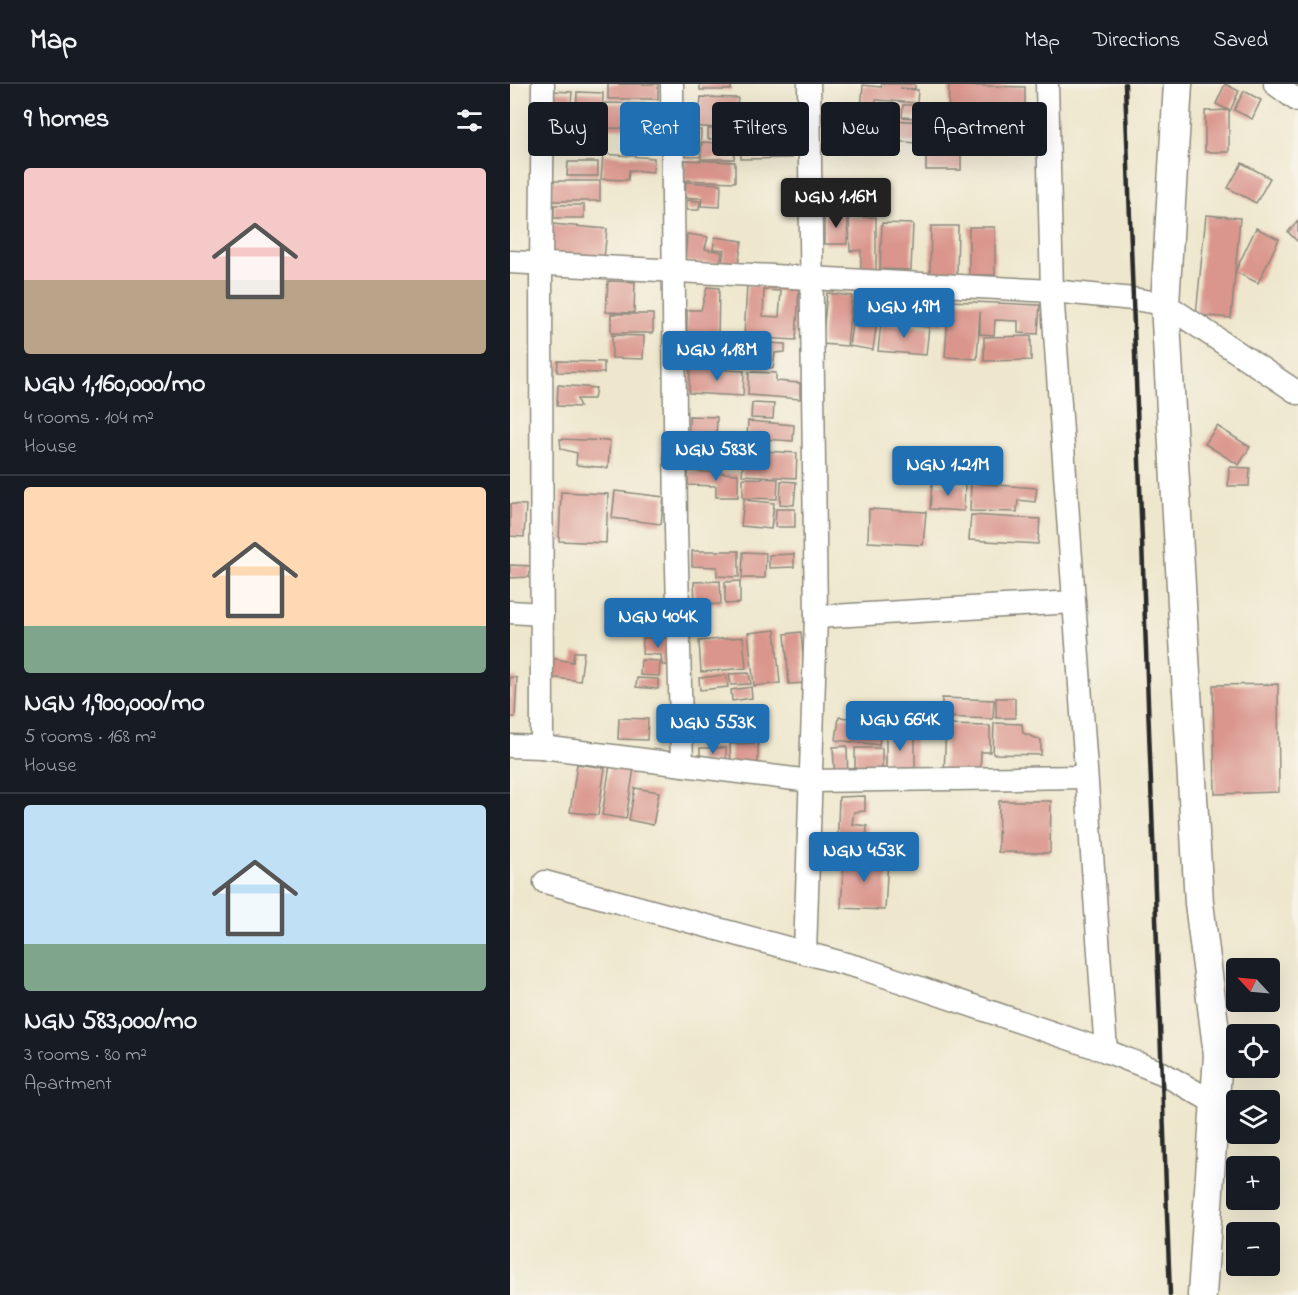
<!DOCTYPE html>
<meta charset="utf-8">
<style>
:root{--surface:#171b24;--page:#242831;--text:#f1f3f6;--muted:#9ea1a6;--line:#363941;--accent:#1f6fb2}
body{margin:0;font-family:"Indie Flower",sans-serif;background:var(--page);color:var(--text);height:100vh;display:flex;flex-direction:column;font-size:22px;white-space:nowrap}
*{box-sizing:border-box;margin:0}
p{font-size:20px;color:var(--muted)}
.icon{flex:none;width:33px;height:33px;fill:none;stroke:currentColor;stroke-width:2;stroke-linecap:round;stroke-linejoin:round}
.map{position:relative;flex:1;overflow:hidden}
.panel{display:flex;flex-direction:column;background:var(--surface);width:510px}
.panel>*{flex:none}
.guide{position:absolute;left:18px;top:18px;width:570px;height:54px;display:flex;gap:12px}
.needle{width:39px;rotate:296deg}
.controls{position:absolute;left:716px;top:874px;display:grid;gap:12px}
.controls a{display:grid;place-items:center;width:54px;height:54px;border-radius:6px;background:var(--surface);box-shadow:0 6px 24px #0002;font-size:30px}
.price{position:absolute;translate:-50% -51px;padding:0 14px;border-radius:6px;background:var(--accent);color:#fff;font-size:20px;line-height:39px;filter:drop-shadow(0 2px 3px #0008)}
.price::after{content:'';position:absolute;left:50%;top:36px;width:18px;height:14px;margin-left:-9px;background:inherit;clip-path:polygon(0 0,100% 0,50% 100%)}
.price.current{background:#222;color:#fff}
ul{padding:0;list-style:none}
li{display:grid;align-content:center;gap:12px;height:318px;padding:0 24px}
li+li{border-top:2px solid var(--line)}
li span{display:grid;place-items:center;height:186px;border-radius:6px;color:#555}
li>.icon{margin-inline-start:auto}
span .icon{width:108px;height:108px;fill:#fffc;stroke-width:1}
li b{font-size:26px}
h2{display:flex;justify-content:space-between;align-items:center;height:72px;padding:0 24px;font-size:26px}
.pill{padding:0 21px;border-radius:6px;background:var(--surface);box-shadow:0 6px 24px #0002;font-size:21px;line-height:54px}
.pill.current{background:var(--accent);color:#fff}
header{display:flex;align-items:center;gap:36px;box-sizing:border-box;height:84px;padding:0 30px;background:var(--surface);border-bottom:2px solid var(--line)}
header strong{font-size:28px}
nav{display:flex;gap:33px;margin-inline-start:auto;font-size:21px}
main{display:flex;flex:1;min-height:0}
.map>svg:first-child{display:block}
.building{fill:#da968d;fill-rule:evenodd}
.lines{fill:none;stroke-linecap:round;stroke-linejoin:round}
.minor-casing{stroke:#8c897c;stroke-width:25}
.major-casing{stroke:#8c897c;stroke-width:31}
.minor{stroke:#fff;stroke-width:22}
.major{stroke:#fff;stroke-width:28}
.rail{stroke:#2b2b2b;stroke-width:4.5}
</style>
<header>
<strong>Map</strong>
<nav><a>Map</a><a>Directions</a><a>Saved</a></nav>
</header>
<main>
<section class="panel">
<h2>9 homes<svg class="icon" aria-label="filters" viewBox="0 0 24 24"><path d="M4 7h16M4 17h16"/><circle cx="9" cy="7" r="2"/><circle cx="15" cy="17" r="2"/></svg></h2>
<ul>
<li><span style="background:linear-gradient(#f6c9c9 60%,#b9a48a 0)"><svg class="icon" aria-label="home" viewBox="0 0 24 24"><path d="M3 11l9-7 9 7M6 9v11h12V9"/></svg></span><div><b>NGN 1,160,000/mo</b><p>4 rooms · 104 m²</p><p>House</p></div></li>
<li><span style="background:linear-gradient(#ffd9b3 75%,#7fa58c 0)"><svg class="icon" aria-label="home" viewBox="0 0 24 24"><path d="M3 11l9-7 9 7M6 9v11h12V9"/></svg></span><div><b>NGN 1,900,000/mo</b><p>5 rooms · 168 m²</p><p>House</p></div></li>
<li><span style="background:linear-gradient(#bfe0f5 75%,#7fa58c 0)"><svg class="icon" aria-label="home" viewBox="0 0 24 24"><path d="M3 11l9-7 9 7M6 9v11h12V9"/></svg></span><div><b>NGN 583,000/mo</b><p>3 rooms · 80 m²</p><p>Apartment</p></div></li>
</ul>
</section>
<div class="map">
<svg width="788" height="1211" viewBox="0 0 788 1211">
<rect width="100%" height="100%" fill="#f7f3e8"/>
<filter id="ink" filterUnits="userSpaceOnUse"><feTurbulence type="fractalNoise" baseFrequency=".0167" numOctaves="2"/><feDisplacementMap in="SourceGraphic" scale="12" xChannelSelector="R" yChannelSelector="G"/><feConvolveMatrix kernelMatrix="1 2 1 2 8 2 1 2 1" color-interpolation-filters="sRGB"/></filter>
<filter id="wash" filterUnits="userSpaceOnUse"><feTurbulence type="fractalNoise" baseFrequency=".008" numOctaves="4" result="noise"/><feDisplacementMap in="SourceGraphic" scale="24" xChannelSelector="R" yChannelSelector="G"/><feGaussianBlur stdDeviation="1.35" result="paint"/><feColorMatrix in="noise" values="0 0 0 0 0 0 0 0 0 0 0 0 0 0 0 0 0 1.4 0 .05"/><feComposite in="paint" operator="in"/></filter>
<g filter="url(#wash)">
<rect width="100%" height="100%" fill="#eee7cd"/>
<g id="blocks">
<!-- building -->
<g class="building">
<rect x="98" y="0" width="50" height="15"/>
<rect x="190" y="0" width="31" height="6"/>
<polygon points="372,0 405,0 405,5 390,4 408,6 407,19 366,16 363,46 309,41 310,24 351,27 353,1 371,3"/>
<polygon points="715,0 729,7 720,27 706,20"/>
<polygon points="439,1 515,3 515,38 438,37"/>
<polygon points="41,7 62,8 59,41 38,38"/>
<polygon points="734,7 751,16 742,35 724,26"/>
<polygon points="67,8 93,9 92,39 66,38"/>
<polygon points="191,13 228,14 227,23 280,23 280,36 258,36 258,50 228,50 227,32 224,75 191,75 192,58 210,59 211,44 174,42 175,22 190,23"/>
<polygon points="95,19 148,20 147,45 94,44"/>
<polygon points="393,21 408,21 407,34 392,33"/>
<polygon points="719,26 719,68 695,68 695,27"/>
<polygon points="373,35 409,38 407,59 371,56"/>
<polygon points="416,40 451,41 451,86 416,86"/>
<polygon points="172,45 191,46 190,73 171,72"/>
<rect x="198" y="45" width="9" height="10"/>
<polygon points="280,52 281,74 231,75 231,53"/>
<polygon points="93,70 144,74 143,88 119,86 118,96 91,95"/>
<polygon points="175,76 225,78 225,98 174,96"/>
<polygon points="58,78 88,78 88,92 57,92"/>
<polygon points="732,79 760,94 746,119 718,104"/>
<rect x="41" y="97" width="49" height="20"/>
<polygon points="176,98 211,100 210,123 191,122 192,114 175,114"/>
<polygon points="177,116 190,117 189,126 177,126"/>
<rect x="44" y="121" width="30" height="13"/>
<polygon points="314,130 338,130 337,160 314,160"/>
<polygon points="696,131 730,134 721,234 686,231"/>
<polygon points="339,133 366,133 366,188 351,188 351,166 340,167"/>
<polygon points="788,137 788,158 778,148"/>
<polygon points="372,139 403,140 401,186 370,185"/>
<polygon points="42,140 97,145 94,175 39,169"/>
<polygon points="421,142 448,142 447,191 420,191"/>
<rect x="459" y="143" width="26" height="48"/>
<polygon points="746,144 769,155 748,199 725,188"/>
<polygon points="177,150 198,153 195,165 212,168 210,179 175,178"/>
<polygon points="205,153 232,157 228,181 212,179 214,166 203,165"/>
<polygon points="98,197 125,198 124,229 96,228"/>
<path d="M237,201L289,204L286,256L234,253ZM254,206L271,207L269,233L253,232Z"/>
<polygon points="197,203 209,204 208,254 177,254 177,226 191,226"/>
<polygon points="317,209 342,212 337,262 312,260"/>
<polygon points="346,212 370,216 363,266 339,262"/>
<polygon points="380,216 418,219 418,236 379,233"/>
<polygon points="422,217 435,218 434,241 420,240"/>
<polygon points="439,217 530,221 528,250 508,249 508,237 485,236 484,251 470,250 470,228 467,275 435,273"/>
<rect x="101" y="230" width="42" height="19"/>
<polygon points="371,239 419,243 416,271 368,267"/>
<polygon points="102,251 134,252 133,275 102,274"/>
<polygon points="521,252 521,276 474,277 474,253"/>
<polygon points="239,258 275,260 275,268 265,269 263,284 237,282"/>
<polygon points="48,277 94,278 94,289 47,288"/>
<polygon points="180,284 234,287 233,312 179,309"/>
<polygon points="239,288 266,289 266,297 290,299 290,315 238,311"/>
<polygon points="48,301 86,304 84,315 67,315 70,323 47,322"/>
<polygon points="242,319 264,320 263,335 241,334"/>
<polygon points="179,332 207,333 206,358 179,358"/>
<polygon points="238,337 284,341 283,357 237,354"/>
<polygon points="707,342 740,363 729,381 695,360"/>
<polygon points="50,355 100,357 98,384 66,381 67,369 51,365"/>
<polygon points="234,366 287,369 286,394 232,391"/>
<polygon points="719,383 740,384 739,402 718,402"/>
<polygon points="178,387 228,390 228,413 206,413 206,402 178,401"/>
<polygon points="233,394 268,395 267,415 233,414"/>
<polygon points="271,397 286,398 284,421 270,420"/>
<polygon points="461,399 527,404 525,418 508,416 507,428 460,427"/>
<polygon points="422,400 455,401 454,427 420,425"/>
<polygon points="105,407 154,413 151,440 102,434"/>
<polygon points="51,408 98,410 96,459 49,457"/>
<polygon points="234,416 264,419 261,445 231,442"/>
<polygon points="0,420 16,421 14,453 0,452"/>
<polygon points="266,425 285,425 285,443 265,443"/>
<polygon points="359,425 416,428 413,461 358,458"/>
<polygon points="461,431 530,435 528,460 459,456"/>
<polygon points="182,467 229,467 229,493 207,492 207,483 182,482"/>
<polygon points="233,468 256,469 255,494 232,494"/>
<polygon points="284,470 284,483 259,484 259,471"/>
<polygon points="0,481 22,482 19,493 0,494"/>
<polygon points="210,497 211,520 185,521 184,498"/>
<polygon points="230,497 230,519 215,520 215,498"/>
<polygon points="265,546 270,599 244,602 238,549"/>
<polygon points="291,548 295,599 279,600 275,550"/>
<polygon points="233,553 236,584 191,588 189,557"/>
<polygon points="133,554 160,554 162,581 152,581 151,571 132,570"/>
<polygon points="64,568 74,568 70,597 38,593 40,574 63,578"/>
<polygon points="131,576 150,577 149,592 130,591"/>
<polygon points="239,589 241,600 221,601 219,590"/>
<polygon points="216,591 218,603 190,606 189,594"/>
<polygon points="0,593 7,594 5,633 0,633"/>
<polygon points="127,594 148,595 148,605 126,603"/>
<polygon points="768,600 769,708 705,710 703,601"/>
<polygon points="241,603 242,614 222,617 221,606"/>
<polygon points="432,614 484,616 483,635 432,633"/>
<rect x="486" y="614" width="19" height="20"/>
<polygon points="241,632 241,654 214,655 213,645 201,643 201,633"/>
<polygon points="329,633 372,638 369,661 326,656"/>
<polygon points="109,634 138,635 137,656 108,655"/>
<polygon points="405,637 405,697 376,698 376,638"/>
<polygon points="484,639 512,640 513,649 531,656 531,671 483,670"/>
<polygon points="436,641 480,642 480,668 471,668 470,693 434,690"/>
<polygon points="248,659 248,681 221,682 220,660"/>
<polygon points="337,662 338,697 325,697 323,663"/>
<rect x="190" y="664" width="26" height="14"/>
<polygon points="345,664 372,664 372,692 345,693"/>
<polygon points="67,680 95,684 88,731 60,728"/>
<polygon points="100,681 124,684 116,735 92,731"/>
<polygon points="125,704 149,708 143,741 119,736"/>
<polygon points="355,712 355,727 344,728 342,740 357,742 355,771 327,769 329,713"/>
<polygon points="489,717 541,717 540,769 488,768"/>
<polygon points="334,772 378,775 375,826 331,824"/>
</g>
</g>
</g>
<g filter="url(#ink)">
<use href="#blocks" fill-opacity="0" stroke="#8c897c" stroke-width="1.5"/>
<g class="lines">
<defs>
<g id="minor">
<polyline points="162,0 166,445 172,681"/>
<polyline points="537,0 542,207 596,967"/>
<polyline points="765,0 788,17"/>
<polyline points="0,178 542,207 623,215 655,220 788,309"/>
<polyline points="0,528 32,530"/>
<polyline points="306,533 564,518"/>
<polyline points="0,662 32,663 300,697 576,693"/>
<polyline points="32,663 31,180 33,0"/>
<polyline points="35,798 351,884 596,967 652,989 705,1019"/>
<polyline points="295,869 306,533 299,0"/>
</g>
<polyline id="major" points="668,0 655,220 689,819 708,971 692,1211"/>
</defs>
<!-- minor casing -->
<use href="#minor" class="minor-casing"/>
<!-- major casing -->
<use href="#major" class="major-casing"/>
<!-- minor -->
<use href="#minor" class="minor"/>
<!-- major -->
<use href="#major" class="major"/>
<!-- rail -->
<polyline class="rail" points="615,0 660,1211"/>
</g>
</g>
</svg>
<div class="controls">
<a><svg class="needle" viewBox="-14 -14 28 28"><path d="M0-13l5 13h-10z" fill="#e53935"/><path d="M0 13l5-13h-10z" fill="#9ea1a6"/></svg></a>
<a><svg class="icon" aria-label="locate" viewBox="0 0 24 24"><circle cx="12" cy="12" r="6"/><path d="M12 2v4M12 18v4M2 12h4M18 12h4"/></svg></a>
<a><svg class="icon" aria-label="layers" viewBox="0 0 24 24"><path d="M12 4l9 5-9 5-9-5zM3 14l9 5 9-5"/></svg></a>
<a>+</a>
<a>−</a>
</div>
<b class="price current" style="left:326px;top:145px">NGN 1.16M</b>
<b class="price" style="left:394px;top:255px">NGN 1.9M</b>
<b class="price" style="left:207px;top:298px">NGN 1.18M</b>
<b class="price" style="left:206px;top:398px">NGN 583K</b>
<b class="price" style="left:438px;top:413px">NGN 1.21M</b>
<b class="price" style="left:148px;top:565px">NGN 404K</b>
<b class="price" style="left:390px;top:668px">NGN 664K</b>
<b class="price" style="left:203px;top:671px">NGN 553K</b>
<b class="price" style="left:354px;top:799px">NGN 453K</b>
<div class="guide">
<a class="pill">Buy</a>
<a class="pill current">Rent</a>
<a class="pill">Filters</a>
<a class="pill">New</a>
<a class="pill">Apartment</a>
</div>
</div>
</main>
